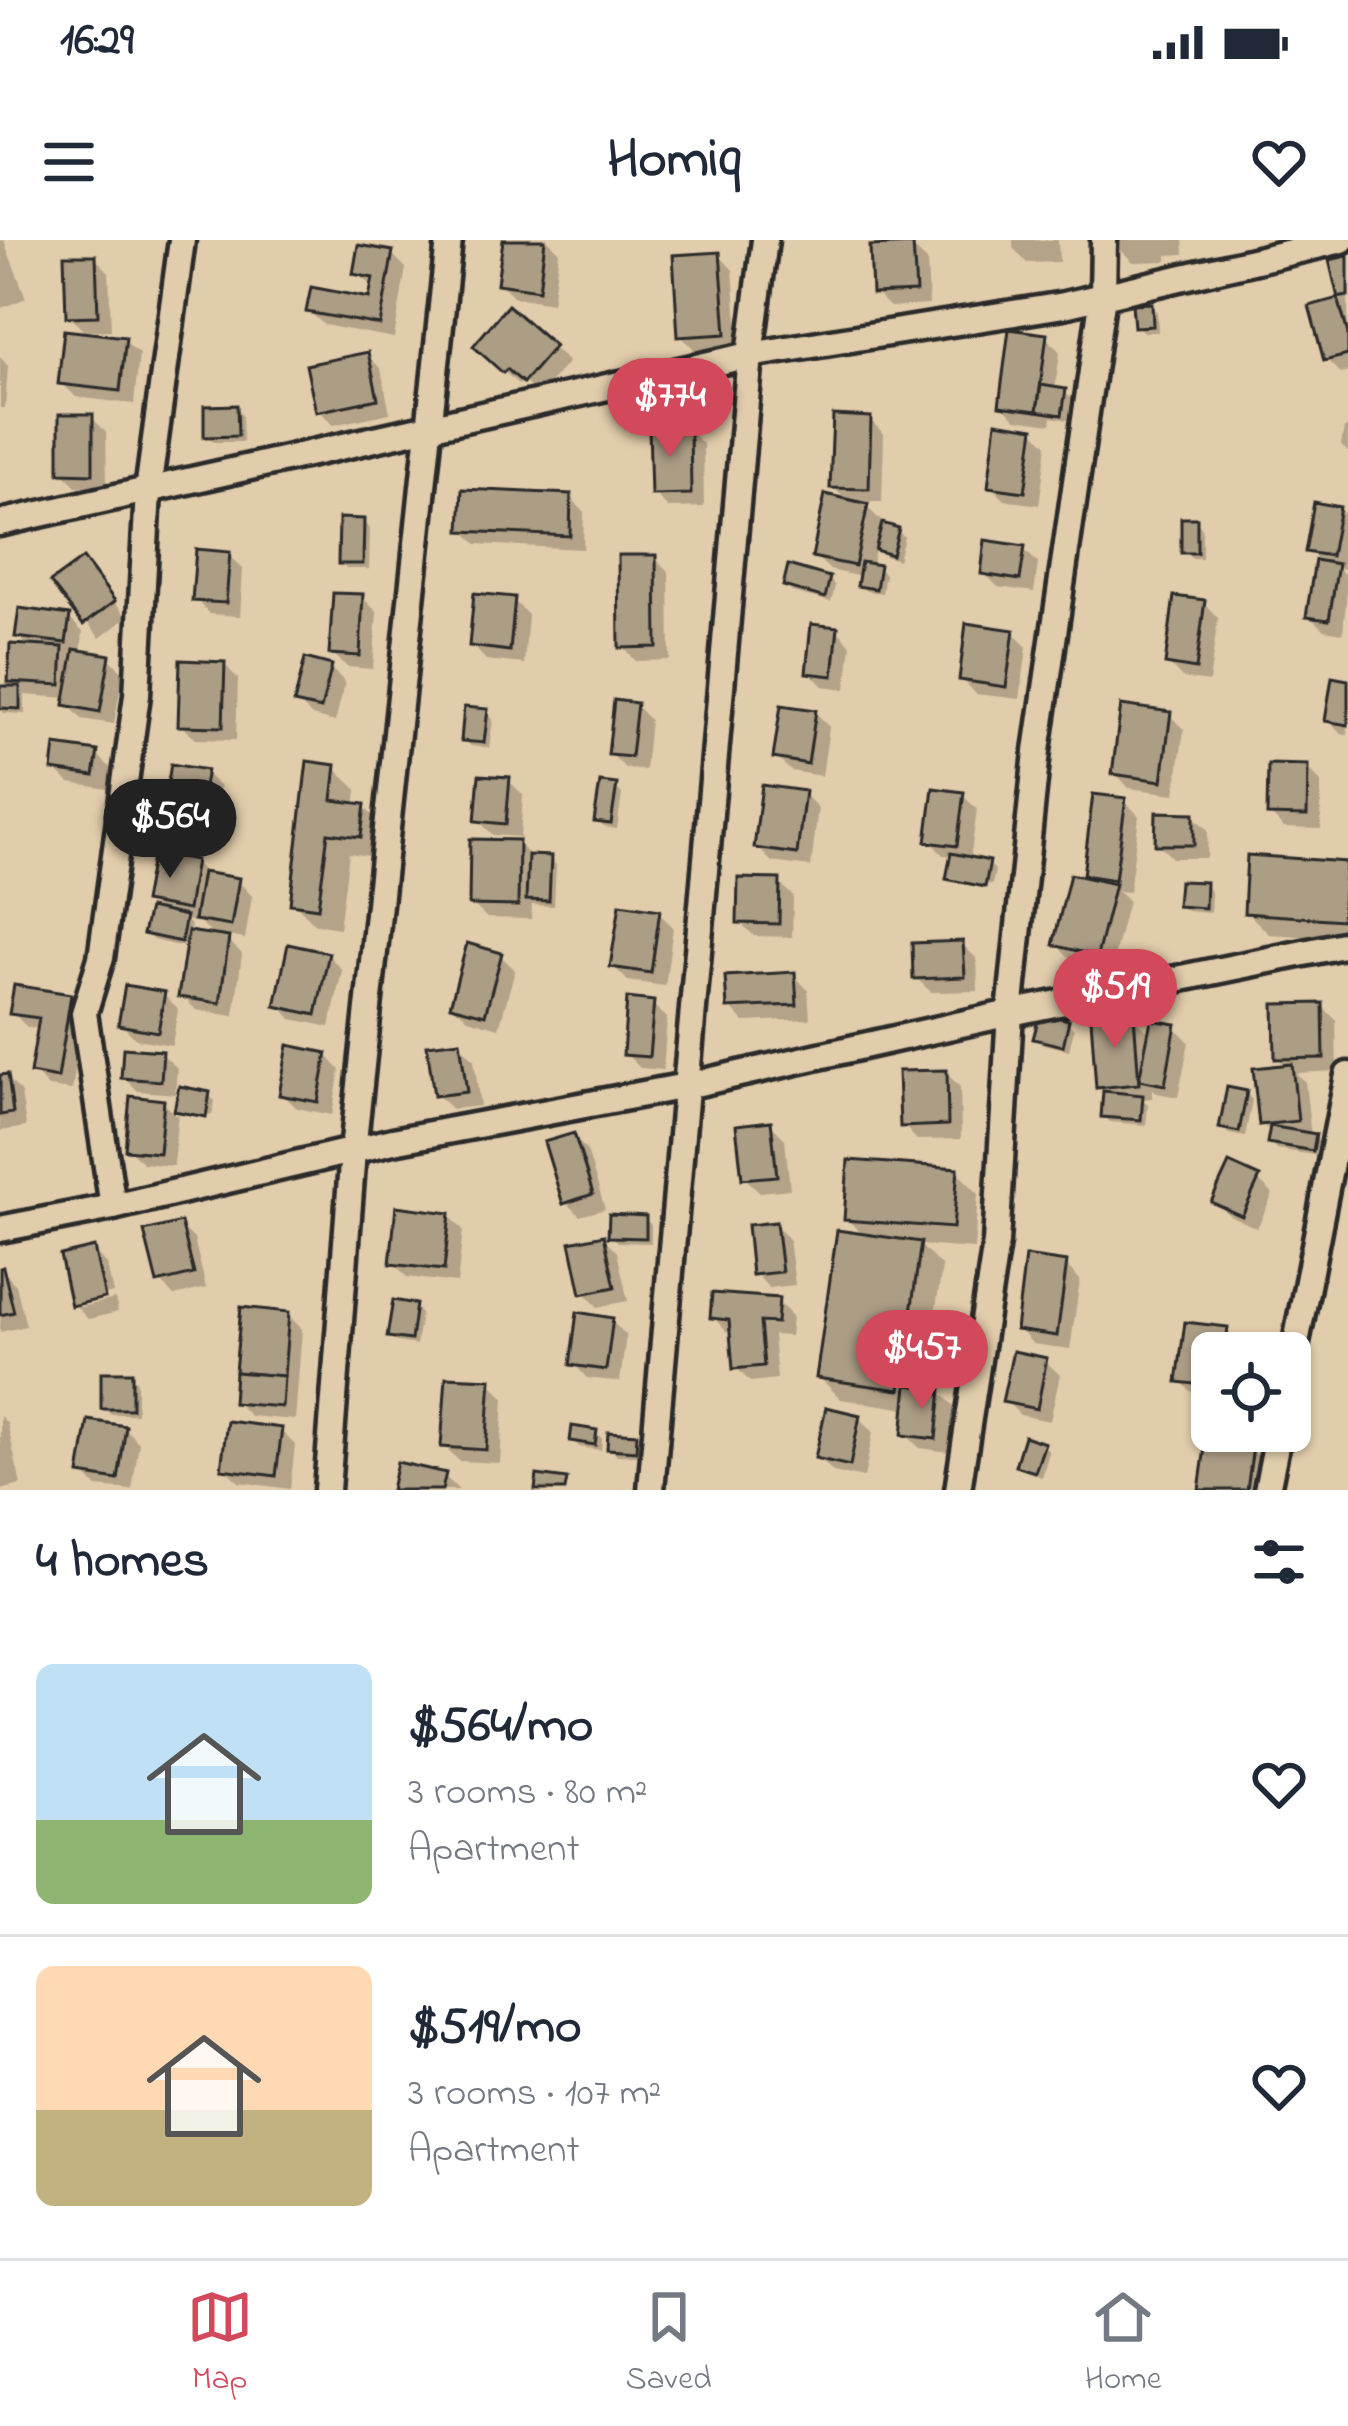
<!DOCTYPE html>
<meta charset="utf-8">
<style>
:root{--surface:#fff;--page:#f2f2f3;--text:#1f2937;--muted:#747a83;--line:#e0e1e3;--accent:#d1495b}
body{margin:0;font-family:"Indie Flower",sans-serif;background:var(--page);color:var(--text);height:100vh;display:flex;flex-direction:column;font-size:45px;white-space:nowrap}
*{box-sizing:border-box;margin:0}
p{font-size:39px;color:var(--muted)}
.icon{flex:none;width:66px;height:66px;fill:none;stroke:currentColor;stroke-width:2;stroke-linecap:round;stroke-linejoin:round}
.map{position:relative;height:1250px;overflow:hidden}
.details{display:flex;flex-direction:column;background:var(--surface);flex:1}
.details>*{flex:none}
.fabs{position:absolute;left:1191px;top:1092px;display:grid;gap:24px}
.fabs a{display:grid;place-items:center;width:120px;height:120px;border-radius:18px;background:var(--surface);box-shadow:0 3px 9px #0004;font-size:60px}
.price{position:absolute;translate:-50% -102px;padding:0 27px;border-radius:42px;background:var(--accent);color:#fff;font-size:39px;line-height:78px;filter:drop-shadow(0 3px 6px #0008)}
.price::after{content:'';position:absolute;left:50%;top:72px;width:36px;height:27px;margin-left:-18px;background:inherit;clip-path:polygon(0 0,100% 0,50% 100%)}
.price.on{background:#222;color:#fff}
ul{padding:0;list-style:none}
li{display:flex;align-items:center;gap:36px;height:300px;padding:0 36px}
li+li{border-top:3px solid var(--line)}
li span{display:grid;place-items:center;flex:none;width:336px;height:240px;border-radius:18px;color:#555}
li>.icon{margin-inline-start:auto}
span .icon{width:144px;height:144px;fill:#fffc;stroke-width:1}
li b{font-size:51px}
h2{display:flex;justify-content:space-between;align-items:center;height:144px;padding:0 36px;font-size:51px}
.status{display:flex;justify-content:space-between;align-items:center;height:84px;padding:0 60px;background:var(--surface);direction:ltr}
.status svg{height:33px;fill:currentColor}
header{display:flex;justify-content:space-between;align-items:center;height:156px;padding:0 36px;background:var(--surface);font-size:54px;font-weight:700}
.menu{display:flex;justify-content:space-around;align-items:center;height:168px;border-top:3px solid var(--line);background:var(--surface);font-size:33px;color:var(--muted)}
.menu a{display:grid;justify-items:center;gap:6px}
.menu .on{color:var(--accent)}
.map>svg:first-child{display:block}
.shadow{fill:#0003;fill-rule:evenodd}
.building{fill:#ac9d85;stroke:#2b2b2b;stroke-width:3}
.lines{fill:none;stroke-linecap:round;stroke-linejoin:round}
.street-casing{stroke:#2b2b2b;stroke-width:33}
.street{stroke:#e1ccab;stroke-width:24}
</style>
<div class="status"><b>16:29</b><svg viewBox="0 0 49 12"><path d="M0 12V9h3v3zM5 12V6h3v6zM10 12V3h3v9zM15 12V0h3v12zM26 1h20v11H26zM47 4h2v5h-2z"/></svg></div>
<header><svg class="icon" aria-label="menu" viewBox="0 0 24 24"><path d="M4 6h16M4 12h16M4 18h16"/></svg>Homiq<svg class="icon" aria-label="heart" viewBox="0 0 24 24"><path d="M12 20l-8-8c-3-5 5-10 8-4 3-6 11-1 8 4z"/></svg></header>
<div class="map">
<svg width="1348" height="1250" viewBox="0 0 1348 1250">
<rect width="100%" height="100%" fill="#e1ccab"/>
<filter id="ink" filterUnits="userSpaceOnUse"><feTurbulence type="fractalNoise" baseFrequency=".00833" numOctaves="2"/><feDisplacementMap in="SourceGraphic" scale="24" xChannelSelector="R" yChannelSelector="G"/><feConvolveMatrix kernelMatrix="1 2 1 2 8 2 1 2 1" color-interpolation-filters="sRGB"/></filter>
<g filter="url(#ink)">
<!-- shadow -->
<g class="shadow">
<polygon points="0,0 4,1 26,58 2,68"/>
<polygon points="506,0 548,0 559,12 552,63 514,57 500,43"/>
<polygon points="1013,0 1058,0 1059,22 1027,23 1013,8"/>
<polygon points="1118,0 1183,0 1184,14 1167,15 1167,21 1133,22 1118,7"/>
<polygon points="912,7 927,21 929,65 890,67 875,53"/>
<polygon points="392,14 406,28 394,98 324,85 309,71 372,61 374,48 356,33"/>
<polygon points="719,15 733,30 739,108 695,110 681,96"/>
<polygon points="95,18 109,32 111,90 84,91 69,76"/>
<polygon points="1348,19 1348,132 1341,134 1327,120 1313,68 1342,60 1333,22"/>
<polygon points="1150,66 1157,72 1158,92 1143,92 1137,86"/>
<polygon points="1046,97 1060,112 1055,150 1064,151 1071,158 1068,180 1052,177 1051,184 1016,179 1002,165"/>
<polygon points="124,100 139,114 134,164 76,157 62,143"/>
<polygon points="553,108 568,122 539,155 523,141 519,145 491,120"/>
<polygon points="367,115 381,129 390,173 333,185 319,170"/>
<polygon points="0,117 8,126 5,168 0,168"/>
<polygon points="236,168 242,175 243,202 214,202 207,196"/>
<polygon points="92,178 106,192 107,247 77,247 62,232"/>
<polygon points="869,179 884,194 882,262 862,262 881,281 880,286 897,290 904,297 898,320 885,316 876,306 871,327 878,328 885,334 882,353 866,351 860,345 861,337 830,330 815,316 849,263 833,247"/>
<polygon points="1344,188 1348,188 1348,212 1341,205"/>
<polygon points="688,189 703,204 704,267 668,268 654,253"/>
<polygon points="1033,190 1047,205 1039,265 1005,260 991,246"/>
<polygon points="570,257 584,272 583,309 477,304 463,290"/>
<polygon points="1339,269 1348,278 1345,329 1338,328 1348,338 1343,393 1324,390 1309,376 1318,320 1309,311"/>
<polygon points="1195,281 1202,288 1202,318 1191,318 1184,311"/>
<polygon points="363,282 370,289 369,329 347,329 341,322"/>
<polygon points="1023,309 1038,323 1034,352 998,347 984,333"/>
<polygon points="228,315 243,329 240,376 210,374 196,360"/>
<polygon points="655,318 669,332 670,420 636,421 622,406"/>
<polygon points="82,322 127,377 100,398 54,342"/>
<polygon points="829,339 835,346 831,362 792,352 786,345"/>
<polygon points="362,357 377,372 373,429 347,427 332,413"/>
<polygon points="513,360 528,375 524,424 486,420 472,405"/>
<polygon points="1204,363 1218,378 1209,442 1182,438 1168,423"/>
<polygon points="69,378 83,392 81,413 109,418 123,432 114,484 82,479 67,464 69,458 25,455 25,474 4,473 0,469 0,449 20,449 11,441 30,408 18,396"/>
<polygon points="837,390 851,405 846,449 823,446 809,432"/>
<polygon points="1012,392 1027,407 1020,459 976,454 962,439"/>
<polygon points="224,424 238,439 236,500 196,499 181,485"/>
<polygon points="330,428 345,442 335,482 312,476 298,462"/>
<polygon points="1348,443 1348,495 1342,494 1328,480"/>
<polygon points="636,466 650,480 645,530 625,528 611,514"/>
<polygon points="486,472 493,479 489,508 471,506 464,500"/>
<polygon points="815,472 829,487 822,536 791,531 776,517"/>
<polygon points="1169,475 1184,489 1175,554 1129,548 1115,533"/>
<polygon points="97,514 111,529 108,549 69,543 55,529"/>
<polygon points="335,528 357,550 355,566 364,567 386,589 382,618 349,613 339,688 315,684 293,662"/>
<polygon points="1307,528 1321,542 1321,589 1284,588 1270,574"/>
<polygon points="205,533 220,547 212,591 180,585 166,570"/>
<polygon points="508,540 523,555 520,597 493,595 478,580"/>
<polygon points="615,547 622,554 617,589 604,587 597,581"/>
<polygon points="804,554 818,568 811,627 772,622 757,607"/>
<polygon points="962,555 977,569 970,620 989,624 995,630 992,645 953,637 953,641 949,638 954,616 943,615 929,600"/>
<polygon points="1125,561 1139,576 1129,652 1117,651 1128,661 1111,729 1071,719 1056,704 1094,642 1086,634"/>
<polygon points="1193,576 1208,590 1207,618 1172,618 1158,603"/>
<polygon points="518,603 533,618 550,619 556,625 554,666 532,665 531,679 487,678 472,664"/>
<path d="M195,623L209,637L238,641L252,656L245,699L223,695L242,714L234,776L196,770L182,756L188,708L153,700L146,693L160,673L148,661ZM185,680L200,682L216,698L189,694L191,685Z"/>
<polygon points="1345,625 1348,628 1348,699 1269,694 1247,672"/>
<polygon points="778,642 793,656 792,697 754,696 740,682"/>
<polygon points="1205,645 1211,652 1210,673 1187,671 1180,664"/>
<polygon points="659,673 673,687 665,746 628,741 613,726"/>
<polygon points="962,704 977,719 978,751 931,752 916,738"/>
<polygon points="328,715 342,730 330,787 292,779 278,765"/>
<polygon points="501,716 515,730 499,788 468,779 454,765"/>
<polygon points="794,735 808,750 810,779 744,782 730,767"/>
<polygon points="164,755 178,769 172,805 136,799 121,784"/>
<polygon points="70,757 84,772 72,850 48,847 34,832 40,789 27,787 12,772"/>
<polygon points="652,764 667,778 663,830 640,828 626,814"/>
<polygon points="1322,766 1336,780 1337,831 1296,833 1305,842 1311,896 1321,903 1319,916 1276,909 1270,902 1272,893 1262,884 1288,827 1278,818"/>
<polygon points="1133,777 1151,795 1175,787 1189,802 1178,857 1157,853 1152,848 1152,858 1142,859 1148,864 1146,885 1110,882 1104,875 1106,854 1099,846"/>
<polygon points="1068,783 1074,789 1069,810 1043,804 1037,798"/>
<polygon points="459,804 474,819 480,866 452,869 437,855"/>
<polygon points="162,814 177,828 175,854 138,851 124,837"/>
<polygon points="326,815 340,830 332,875 297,868 282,854"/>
<polygon points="946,833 960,847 961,899 917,900 903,885"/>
<polygon points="6,837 21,852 26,887 0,891 0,838"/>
<polygon points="181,849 208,855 215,861 212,875 181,870 181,874 178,871 173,926 143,923 129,909 163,862 176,876"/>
<polygon points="1246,853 1252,860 1245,897 1229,894 1222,887"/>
<polygon points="770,884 785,899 790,949 760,952 745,938"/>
<polygon points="573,896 587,911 605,969 580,976 565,962"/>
<polygon points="956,931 978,953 974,1009 920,1005 942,1027 924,1150 939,1151 954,1166 949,1212 920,1208 905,1194 908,1169 841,1159 819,1137 865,997 847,979"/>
<polygon points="1258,940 1273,954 1257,988 1229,975 1215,961"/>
<polygon points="449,975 463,990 457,1043 407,1037 393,1022"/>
<polygon points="645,979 651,985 651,1003 618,1002 611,995"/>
<polygon points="180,985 194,999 206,1048 174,1056 160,1041"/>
<polygon points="775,985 789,999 795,1045 769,1048 755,1033"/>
<polygon points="603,998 617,1012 628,1061 598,1067 584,1052"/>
<polygon points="93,1010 107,1025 113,1053 80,1061 80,1067 115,1059 118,1072 88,1079 74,1064"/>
<polygon points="1066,1025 1080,1040 1070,1109 1033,1104 1019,1089"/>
<polygon points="2,1030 16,1045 26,1086 0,1092"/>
<polygon points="777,1061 792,1076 790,1096 773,1095 777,1139 750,1142 736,1127 733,1092 727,1092 713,1077"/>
<polygon points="415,1067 421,1074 416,1105 397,1102 390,1095"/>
<polygon points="288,1075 302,1089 295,1180 250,1176 236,1162"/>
<polygon points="611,1081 626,1095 620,1142 587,1138 573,1123"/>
<polygon points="1226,1090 1241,1104 1240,1113 1212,1113 1212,1157 1195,1155 1180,1141"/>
<polygon points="1045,1121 1060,1135 1050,1181 1020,1175 1006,1161"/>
<polygon points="131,1135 137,1142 137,1174 110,1174 104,1168"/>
<polygon points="489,1142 504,1157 500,1223 459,1221 444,1206"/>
<polygon points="0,1176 7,1183 21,1245 0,1250"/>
<polygon points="859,1178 873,1192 864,1238 833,1232 819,1217"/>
<polygon points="125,1188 139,1203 132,1250 97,1247 82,1233"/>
<polygon points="281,1191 295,1205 290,1249 239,1242 224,1228"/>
<polygon points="596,1193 602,1199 601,1210 579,1207 573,1200"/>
<polygon points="635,1197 642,1203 641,1216 617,1215 610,1208"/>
<polygon points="1043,1205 1049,1212 1042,1237 1025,1231 1018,1225"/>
<polygon points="1252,1210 1266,1224 1263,1250 1202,1250"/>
<polygon points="444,1236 459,1250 395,1250"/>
</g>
<!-- building -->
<g class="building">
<polygon points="503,0 545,0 539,50 497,44"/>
<polygon points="913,4 916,52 872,54 870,6"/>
<polygon points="358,5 393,11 380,85 306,72 311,47 369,58 373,38 353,34"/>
<polygon points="720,12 726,94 678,97 673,15"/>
<polygon points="64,15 96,15 98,76 66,77"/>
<polygon points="1348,16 1348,56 1338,58 1329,20"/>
<polygon points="1338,58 1348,94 1348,115 1324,121 1309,66"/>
<polygon points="1152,63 1153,86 1134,87 1132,64"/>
<polygon points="508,65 555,106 523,143 507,129 503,133 473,106"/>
<polygon points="1009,89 1047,94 1037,171 999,166"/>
<polygon points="64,90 126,97 120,151 58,144"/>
<polygon points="368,112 378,159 316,172 306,125"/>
<polygon points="1041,145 1066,149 1062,175 1037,171"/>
<polygon points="237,165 238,196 204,197 204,166"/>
<polygon points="59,174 93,174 93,234 59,233"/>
<polygon points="833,175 871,177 869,249 830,248"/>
<polygon points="996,182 1034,188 1025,252 988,247"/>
<polygon points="690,186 691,254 651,255 649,187"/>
<polygon points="462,249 571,254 570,296 460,291"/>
<polygon points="825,254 868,264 855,326 812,317"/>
<polygon points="1314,262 1340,267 1331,316 1305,312"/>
<polygon points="339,278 364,279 363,324 338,324"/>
<rect x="1181" y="278" width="16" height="35"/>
<polygon points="882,283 899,288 892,315 875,310"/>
<polygon points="985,300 1025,306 1020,340 981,334"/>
<polygon points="196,309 230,312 226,363 192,361"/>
<polygon points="618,315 656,315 657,407 619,408"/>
<polygon points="83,318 115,361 83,385 50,342"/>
<polygon points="1315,320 1338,324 1329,380 1306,377"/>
<polygon points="861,322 880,325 876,349 857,346"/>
<polygon points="788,325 830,337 825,358 783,346"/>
<polygon points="333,353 363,354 360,416 329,414"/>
<polygon points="474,353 515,357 510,411 469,406"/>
<polygon points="1174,356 1205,360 1196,429 1165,424"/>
<polygon points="19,368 70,375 66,403 15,397"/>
<polygon points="966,383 1014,390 1006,447 959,440"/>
<polygon points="811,384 838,387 833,436 806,433"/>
<polygon points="10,404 63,407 61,445 8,442"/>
<polygon points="74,409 110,415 100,472 64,465"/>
<polygon points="305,418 332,425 321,469 294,463"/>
<polygon points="180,420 225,422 223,487 178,486"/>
<polygon points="1332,437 1348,440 1348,485 1325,481"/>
<polygon points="0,446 20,446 20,469 0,468"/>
<polygon points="614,460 637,463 631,517 608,515"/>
<polygon points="781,465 816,470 808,524 773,518"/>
<polygon points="1121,465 1171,472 1162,541 1112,534"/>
<polygon points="464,467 488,469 484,503 461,501"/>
<polygon points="55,505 98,511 94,536 52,530"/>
<polygon points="307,521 336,525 332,560 365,564 361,597 328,593 318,668 290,664"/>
<polygon points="171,524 207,530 198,578 163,571"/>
<polygon points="1268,524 1308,525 1307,576 1267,575"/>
<polygon points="479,535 510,537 506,584 475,581"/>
<polygon points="600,542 617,544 611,584 594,582"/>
<polygon points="762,545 805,551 797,614 754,608"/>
<polygon points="933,548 964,552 957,606 926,602"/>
<polygon points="1093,554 1126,558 1115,640 1083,635"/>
<polygon points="1156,572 1194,573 1194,605 1155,605"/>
<polygon points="470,599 519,600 518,666 469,665"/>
<polygon points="153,612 196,620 188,670 144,662"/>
<polygon points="951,613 990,621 985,647 946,639"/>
<polygon points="528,615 551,616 549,661 526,660"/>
<polygon points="1247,615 1346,622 1342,680 1244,673"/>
<polygon points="202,632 239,638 231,686 194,680"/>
<polygon points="1070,634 1115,644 1097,716 1053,705"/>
<polygon points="738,638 780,639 779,684 737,683"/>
<polygon points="1179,641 1206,642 1205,668 1177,666"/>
<polygon points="620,664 660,670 651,733 610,727"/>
<polygon points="149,668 186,676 181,702 143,694"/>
<polygon points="188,691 229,697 220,763 178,757"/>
<polygon points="963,701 965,737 913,739 912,703"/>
<polygon points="467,703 502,713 485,775 450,766"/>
<polygon points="288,704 329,713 316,775 275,766"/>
<polygon points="795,732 797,765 727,768 725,736"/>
<polygon points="14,745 71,754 58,838 30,833 39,778 9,774"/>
<polygon points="125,745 165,752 158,792 118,785"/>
<polygon points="627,758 654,761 649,817 623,815"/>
<polygon points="1323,763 1324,818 1275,819 1274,764"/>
<polygon points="1040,773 1069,780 1063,806 1033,799"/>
<polygon points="1134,774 1139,844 1096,848 1091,778"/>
<polygon points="1151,780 1176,784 1165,845 1139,840"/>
<polygon points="460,801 467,852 434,856 427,805"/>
<polygon points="288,805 327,813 318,862 279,855"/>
<polygon points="123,808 163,811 161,841 121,838"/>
<polygon points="1292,824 1298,881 1259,885 1253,828"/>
<polygon points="947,830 948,885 900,887 898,831"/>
<polygon points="8,834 13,873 0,875 0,835"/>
<polygon points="179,846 210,852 206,877 174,871"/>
<polygon points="1227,847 1247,851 1239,892 1219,888"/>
<polygon points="1103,851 1143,855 1141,880 1101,877"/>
<polygon points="130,856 164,860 159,913 125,910"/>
<polygon points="771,881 777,936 742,939 736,885"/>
<polygon points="1270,886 1316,894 1313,911 1267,903"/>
<polygon points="574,893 593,954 563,964 544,902"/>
<polygon points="848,920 958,928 953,988 844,980"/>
<polygon points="1229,923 1260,937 1242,976 1211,962"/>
<polygon points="396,966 450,973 444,1030 390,1024"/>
<polygon points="609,974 646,976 646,998 608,997"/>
<polygon points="181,982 194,1034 157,1043 144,991"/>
<polygon points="776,982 782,1032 752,1035 747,985"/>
<polygon points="837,990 921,1002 900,1150 816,1138"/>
<polygon points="604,995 615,1047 581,1054 570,1002"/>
<polygon points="94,1007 105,1058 71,1066 60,1015"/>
<polygon points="1025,1016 1067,1022 1057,1096 1016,1090"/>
<polygon points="3,1027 14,1072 0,1075 0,1028"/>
<polygon points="712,1053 779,1058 777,1083 760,1082 764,1126 733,1129 729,1080 710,1078"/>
<polygon points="393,1060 416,1064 411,1100 387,1097"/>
<polygon points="241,1067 289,1072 284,1136 235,1132"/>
<polygon points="577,1072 613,1078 606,1130 570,1125"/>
<polygon points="1185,1082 1228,1087 1225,1113 1212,1113 1212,1146 1177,1142"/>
<polygon points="1013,1111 1047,1118 1037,1169 1002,1162"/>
<rect x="101" y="1132" width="31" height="37"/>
<polygon points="235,1132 284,1136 282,1167 233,1163"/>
<polygon points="446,1137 491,1139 486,1210 441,1207"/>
<polygon points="907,1145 941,1149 936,1199 902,1195"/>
<polygon points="826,1167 860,1175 850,1226 815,1218"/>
<polygon points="88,1180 126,1186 118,1240 79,1234"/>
<polygon points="227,1181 282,1188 276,1236 221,1229"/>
<polygon points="572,1186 597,1190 595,1205 570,1201"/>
<polygon points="608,1192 637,1194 636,1211 607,1209"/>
<polygon points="1024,1196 1045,1203 1035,1232 1015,1226"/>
<polygon points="1206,1200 1253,1207 1247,1250 1199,1250"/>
<polygon points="397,1222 446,1233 442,1250 391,1250"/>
<polygon points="537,1235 567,1239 565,1250 535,1250"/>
</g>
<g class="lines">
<defs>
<g id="street">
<polyline points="0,283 750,115 1064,65 1342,0"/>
<polyline points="113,967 84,773 101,718 137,455 148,251 182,0"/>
<polyline points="0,989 113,967 393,901 686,846 1010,773 1348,704"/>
<polyline points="1290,1134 1348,835"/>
<polyline points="327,1250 353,911 449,0"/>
<polyline points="651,1250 750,115 765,0"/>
<polyline points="958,1250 996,1003 1010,773 1037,511 1103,55 1104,0"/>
<polyline points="1267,1250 1279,1191"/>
</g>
</defs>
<!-- street casing -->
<use href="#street" class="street-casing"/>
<!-- street -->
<use href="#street" class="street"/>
</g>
</g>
</svg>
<div class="fabs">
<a><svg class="icon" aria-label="locate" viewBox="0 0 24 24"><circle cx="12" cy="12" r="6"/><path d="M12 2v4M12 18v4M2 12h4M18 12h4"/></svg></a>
</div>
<b class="price" style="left:670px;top:220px">$774</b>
<b class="price on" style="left:170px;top:641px">$564</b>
<b class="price" style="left:1115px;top:811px">$519</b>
<b class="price" style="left:922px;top:1172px">$457</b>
</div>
<section class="details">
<h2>4 homes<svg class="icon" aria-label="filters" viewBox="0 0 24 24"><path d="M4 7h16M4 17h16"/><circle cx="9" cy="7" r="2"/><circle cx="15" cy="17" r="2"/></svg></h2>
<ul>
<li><span style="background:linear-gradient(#bfe0f5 65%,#8fb573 0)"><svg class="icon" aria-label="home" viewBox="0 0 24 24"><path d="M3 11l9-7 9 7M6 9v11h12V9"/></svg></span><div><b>$564/mo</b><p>3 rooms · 80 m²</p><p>Apartment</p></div><svg class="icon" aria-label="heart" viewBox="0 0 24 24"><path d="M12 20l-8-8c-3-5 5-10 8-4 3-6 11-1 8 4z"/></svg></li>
<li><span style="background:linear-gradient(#ffd9b3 60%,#c2b280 0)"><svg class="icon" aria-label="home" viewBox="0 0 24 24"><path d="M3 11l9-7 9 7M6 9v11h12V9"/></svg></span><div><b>$519/mo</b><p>3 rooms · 107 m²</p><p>Apartment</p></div><svg class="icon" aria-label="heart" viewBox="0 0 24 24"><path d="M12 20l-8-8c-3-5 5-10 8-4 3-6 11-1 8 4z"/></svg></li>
</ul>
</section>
<nav class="menu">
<a class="on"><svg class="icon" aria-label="map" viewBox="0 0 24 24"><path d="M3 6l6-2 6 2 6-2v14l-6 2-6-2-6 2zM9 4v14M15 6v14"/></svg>Map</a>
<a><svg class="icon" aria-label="saved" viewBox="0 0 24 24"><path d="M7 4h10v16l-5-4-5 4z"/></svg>Saved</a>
<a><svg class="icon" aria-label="home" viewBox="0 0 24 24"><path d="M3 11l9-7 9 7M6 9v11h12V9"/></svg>Home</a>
</nav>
